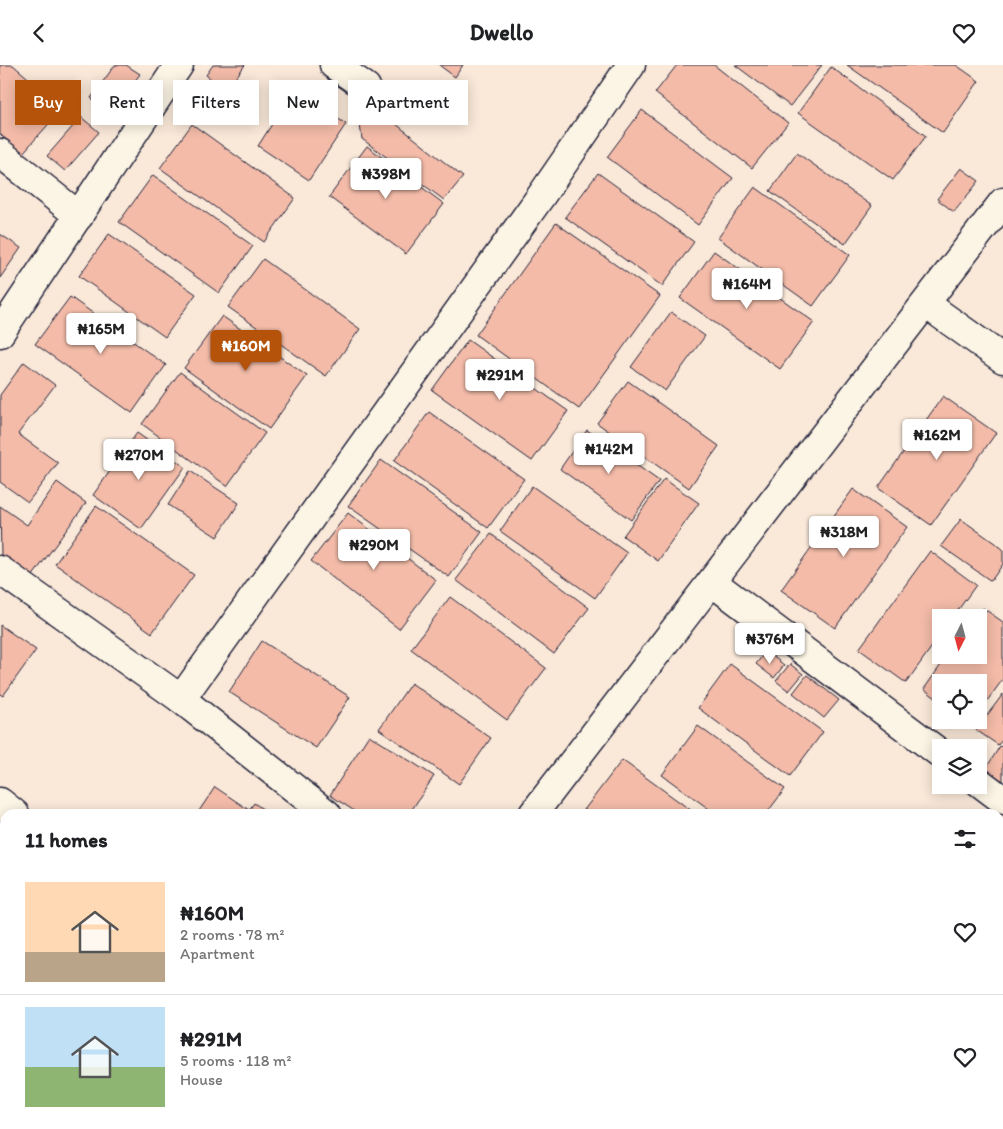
<!DOCTYPE html>
<meta charset="utf-8">
<style>
:root{--surface:#fff;--page:#f6f6f6;--text:#202124;--muted:#757577;--line:#e0e0e0;--accent:#b45309}
body{margin:0;font-family:Itim,sans-serif;background:var(--page);color:var(--text);height:100vh;display:flex;flex-direction:column;font-size:19px;white-space:nowrap}
*{box-sizing:border-box;margin:0}
p{font-size:16px;color:var(--muted)}
.icon{flex:none;width:28px;height:28px;fill:none;stroke:currentColor;stroke-width:2;stroke-linecap:round;stroke-linejoin:round}
.map{position:relative;flex:1;overflow:hidden}
.sheet{position:absolute;left:0px;top:744px;width:1004px;height:321px;display:flex;flex-direction:column;background:var(--surface);border-radius:15px 15px 0 0;box-shadow:0 2px 12px #0003}
.sheet>*{flex:none}
.guide{position:absolute;left:15px;top:15px;width:500px;height:45px;display:flex;gap:10px}
.needle{width:32px;rotate:186deg}
.controls{position:absolute;left:932px;top:544px;display:grid;gap:10px}
.controls a{display:grid;place-items:center;width:55px;height:55px;border-radius:0px;background:var(--surface);box-shadow:0 2px 12px #0003;font-size:25px}
.price{position:absolute;translate:-50% -42px;padding:0 11px;border-radius:5px;background:#fff;color:#222;font-size:16px;line-height:32px;filter:drop-shadow(0 1px 2px #0008)}
.price::after{content:'';position:absolute;left:50%;top:30px;width:15px;height:11px;margin-left:-8px;background:inherit;clip-path:polygon(0 0,100% 0,50% 100%)}
.price.selected{background:var(--accent);color:#fff}
ul{padding:0;list-style:none}
li{display:flex;align-items:center;gap:15px;height:125px;padding:0 25px}
li+li{border-top:1px solid var(--line)}
li span{display:grid;place-items:center;flex:none;width:140px;height:100px;border-radius:0px;color:#555}
li>.icon{margin-inline-start:auto}
span .icon{width:60px;height:60px;fill:#fffc;stroke-width:1}
li b{font-size:21px}
h2{display:flex;justify-content:space-between;align-items:center;height:60px;padding:0 25px;font-size:21px}
.tag{padding:0 18px;border-radius:0px;background:var(--surface);box-shadow:0 2px 12px #0003;font-size:18px;line-height:45px}
.tag.selected{background:var(--accent);color:#fff}
header{display:flex;justify-content:space-between;align-items:center;height:65px;padding:0 25px;background:var(--surface);font-size:22px;font-weight:700}
.map>svg:first-child{display:block}
.building{fill:#f3bba8;stroke:#22223b}
.lines{fill:none;stroke-linecap:round;stroke-linejoin:round}
.minor-casing{stroke:#22223b;stroke-width:31}
.minor{stroke:#fcf5e5;stroke-width:28}
</style>
<header><svg class="icon" aria-label="back" viewBox="0 0 24 24"><path d="M15 5l-7 7 7 7"/></svg>Dwello<svg class="icon" aria-label="heart" viewBox="0 0 24 24"><path d="M12 20l-8-8c-3-5 5-10 8-4 3-6 11-1 8 4z"/></svg></header>
<div class="map">
<svg width="1003" height="1064" viewBox="0 0 1003 1064">
<rect width="100%" height="100%" fill="#fae9d9"/>
<filter id="ink" filterUnits="userSpaceOnUse"><feTurbulence type="fractalNoise" baseFrequency=".02" numOctaves="2"/><feDisplacementMap in="SourceGraphic" scale="10" xChannelSelector="R" yChannelSelector="G"/><feConvolveMatrix kernelMatrix="1 2 1 2 8 2 1 2 1" color-interpolation-filters="sRGB"/></filter>
<g filter="url(#ink)">
<!-- building -->
<g class="building">
<polygon points="0,0 13,0 63,43 22,89 0,69"/>
<polygon points="115,0 126,0 140,9 111,48 91,33"/>
<polygon points="213,0 245,0 226,26 206,10"/>
<polygon points="439,0 463,0 455,12"/>
<polygon points="677,0 714,0 788,58 752,103 655,28"/>
<polygon points="735,0 822,0 790,41"/>
<polygon points="847,0 956,0 979,16 943,68"/>
<polygon points="831,2 926,71 893,115 798,48"/>
<polygon points="294,25 346,59 309,115 258,81"/>
<polygon points="376,43 463,112 444,135 362,74 360,60"/>
<polygon points="642,45 733,113 698,160 607,92"/>
<polygon points="81,52 99,67 65,106 47,91"/>
<polygon points="192,59 295,133 264,177 160,103"/>
<polygon points="367,81 444,139 406,189 329,132"/>
<polygon points="797,88 872,141 845,179 770,126"/>
<polygon points="961,103 979,116 954,147 937,134"/>
<polygon points="598,108 694,177 662,221 565,152"/>
<polygon points="153,110 253,181 219,228 119,157"/>
<polygon points="755,122 850,190 813,241 718,173"/>
<polygon points="556,158 660,231 579,344 476,270"/>
<polygon points="0,169 21,183 0,213"/>
<polygon points="109,169 196,229 165,272 79,211"/>
<polygon points="714,186 814,257 780,304 680,233"/>
<polygon points="263,194 360,264 326,311 228,242"/>
<polygon points="70,232 166,300 132,348 35,279"/>
<polygon points="671,247 705,271 665,326 631,302"/>
<polygon points="222,251 307,311 269,364 184,303"/>
<polygon points="468,275 568,346 532,396 432,325"/>
<polygon points="24,297 55,320 18,369 58,398 28,437 0,417 0,330"/>
<polygon points="180,307 265,368 227,421 142,359"/>
<polygon points="628,316 719,381 689,423 597,358"/>
<polygon points="943,331 996,368 931,460 878,423"/>
<polygon points="429,347 524,414 488,463 394,396"/>
<polygon points="587,365 659,416 631,455 560,404"/>
<polygon points="137,368 185,402 141,464 93,430"/>
<polygon points="381,395 482,467 449,512 348,441"/>
<polygon points="190,406 239,438 217,472 168,440"/>
<polygon points="664,414 699,438 658,496 623,471"/>
<polygon points="57,417 86,438 32,512 1,490 0,441 27,460"/>
<polygon points="532,421 627,488 595,533 500,466"/>
<polygon points="853,424 907,462 835,563 781,525"/>
<polygon points="96,441 194,510 152,568 55,499"/>
<polygon points="348,448 436,515 399,564 311,496"/>
<polygon points="961,454 1003,484 1003,499 991,516 941,481"/>
<polygon points="491,469 589,543 554,589 456,515"/>
<polygon points="930,486 976,520 953,552 941,552 941,569 906,618 859,584"/>
<polygon points="450,532 546,603 507,655 411,584"/>
<polygon points="983,543 1003,557 1003,614 979,647 979,618 941,618 941,637 924,624 948,590 979,590 979,552 976,552"/>
<polygon points="0,560 36,585 3,631 0,629"/>
<polygon points="262,576 350,632 316,683 229,627"/>
<polygon points="766,586 784,600 774,613 756,599"/>
<polygon points="730,599 823,667 790,711 698,643"/>
<polygon points="790,599 803,609 789,626 776,616"/>
<polygon points="807,610 839,635 824,653 793,628"/>
<polygon points="411,618 491,673 459,719 379,664"/>
<polygon points="1003,629 1003,674 998,680 976,665"/>
<polygon points="698,661 785,724 766,749 716,749 662,710"/>
<polygon points="369,670 434,711 409,749 359,749 330,730"/>
<polygon points="1000,681 1003,683 1003,716 985,705"/>
<polygon points="622,695 696,749 589,749 584,745"/>
<polygon points="215,722 249,745 254,738 270,749 197,749"/>
<polygon points="0,815 5,818 5,833 0,840"/>
<polygon points="1003,849 1003,871 999,868 999,855"/>
<polygon points="5,875 5,909 0,905 0,881"/>
<polygon points="999,882 1003,885 1003,972 999,969"/>
<polygon points="0,921 5,924 5,962 0,959"/>
<polygon points="5,994 5,1060 27,1060 24,1064 0,1064 0,1000"/>
<polygon points="999,1008 1003,1011 1003,1064 903,1064 897,1060 999,1060"/>
<polygon points="44,1060 120,1060 118,1064 41,1064"/>
<polygon points="393,1060 417,1060 413,1064 398,1064"/>
<polygon points="487,1060 533,1060 530,1064 493,1064"/>
<polygon points="563,1060 607,1060 611,1062 560,1064"/>
<polygon points="629,1060 673,1060 670,1064 635,1064"/>
<polygon points="684,1060 714,1060 711,1064 681,1064"/>
</g>
<g class="lines">
<defs>
<g id="minor">
<polyline points="334,0 366,22"/>
<polyline points="0,88 79,151"/>
<polyline points="926,239 1003,294"/>
<polyline points="0,268 179,0"/>
<polyline points="0,505 181,634 327,749"/>
<polyline points="712,517 941,689"/>
<polyline points="181,634 541,131 631,0"/>
<polyline points="979,717 1003,735"/>
<polyline points="0,737 15,749"/>
<polyline points="533,749 1003,137"/>
<polyline points="999,801 1003,796"/>
<polyline points="278,1064 281,1060"/>
<polyline points="802,1064 805,1060"/>
</g>
</defs>
<!-- minor casing -->
<use href="#minor" class="minor-casing"/>
<!-- minor -->
<use href="#minor" class="minor"/>
</g>
</g>
</svg>
<div class="controls">
<a><svg class="needle" viewBox="-14 -14 28 28"><path d="M0-13l5 13h-10z" fill="#e53935"/><path d="M0 13l5-13h-10z" fill="#757577"/></svg></a>
<a><svg class="icon" aria-label="locate" viewBox="0 0 24 24"><circle cx="12" cy="12" r="6"/><path d="M12 2v4M12 18v4M2 12h4M18 12h4"/></svg></a>
<a><svg class="icon" aria-label="layers" viewBox="0 0 24 24"><path d="M12 4l9 5-9 5-9-5zM3 14l9 5 9-5"/></svg></a>
</div>
<b class="price" style="left:386px;top:135px">₦398M</b>
<b class="price" style="left:747px;top:245px">₦164M</b>
<b class="price" style="left:101px;top:290px">₦165M</b>
<b class="price selected" style="left:246px;top:307px">₦160M</b>
<b class="price" style="left:500px;top:336px">₦291M</b>
<b class="price" style="left:937px;top:396px">₦162M</b>
<b class="price" style="left:609px;top:410px">₦142M</b>
<b class="price" style="left:139px;top:416px">₦270M</b>
<b class="price" style="left:844px;top:493px">₦318M</b>
<b class="price" style="left:374px;top:506px">₦290M</b>
<b class="price" style="left:770px;top:600px">₦376M</b>
<div class="guide">
<a class="tag selected">Buy</a>
<a class="tag">Rent</a>
<a class="tag">Filters</a>
<a class="tag">New</a>
<a class="tag">Apartment</a>
</div>
<section class="sheet">
<h2>11 homes<svg class="icon" aria-label="filters" viewBox="0 0 24 24"><path d="M4 7h16M4 17h16"/><circle cx="9" cy="7" r="2"/><circle cx="15" cy="17" r="2"/></svg></h2>
<ul>
<li><span style="background:linear-gradient(#ffd9b3 70%,#b9a48a 0)"><svg class="icon" aria-label="home" viewBox="0 0 24 24"><path d="M3 11l9-7 9 7M6 9v11h12V9"/></svg></span><div><b>₦160M</b><p>2 rooms · 78 m²</p><p>Apartment</p></div><svg class="icon" aria-label="heart" viewBox="0 0 24 24"><path d="M12 20l-8-8c-3-5 5-10 8-4 3-6 11-1 8 4z"/></svg></li>
<li><span style="background:linear-gradient(#bfe0f5 60%,#8fb573 0)"><svg class="icon" aria-label="home" viewBox="0 0 24 24"><path d="M3 11l9-7 9 7M6 9v11h12V9"/></svg></span><div><b>₦291M</b><p>5 rooms · 118 m²</p><p>House</p></div><svg class="icon" aria-label="heart" viewBox="0 0 24 24"><path d="M12 20l-8-8c-3-5 5-10 8-4 3-6 11-1 8 4z"/></svg></li>
</ul>
</section>
</div>
